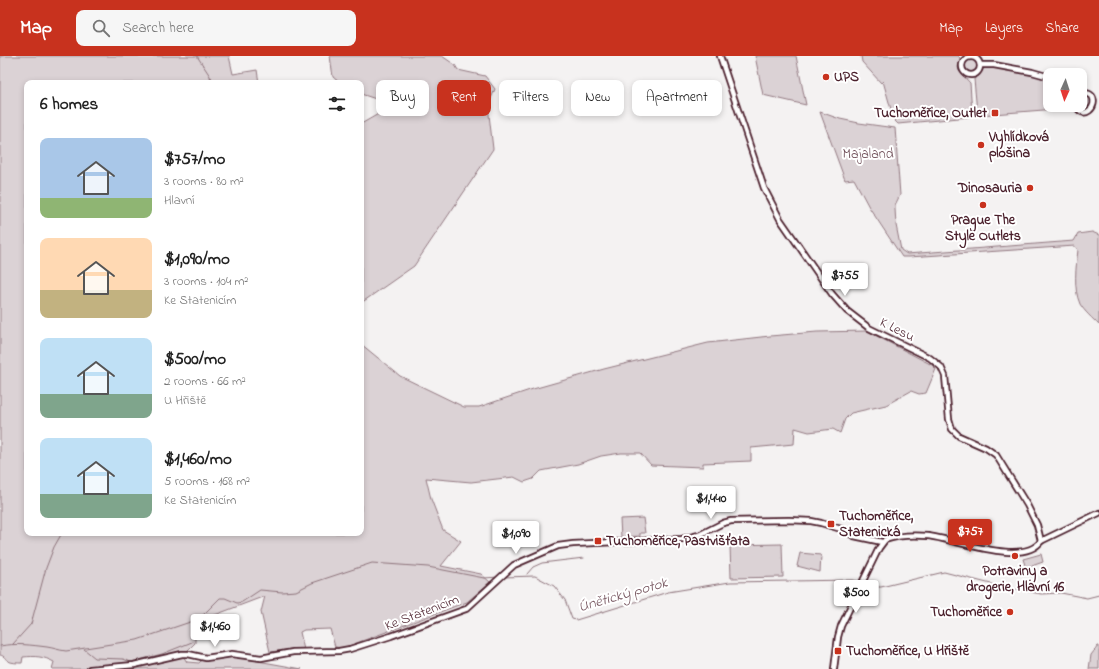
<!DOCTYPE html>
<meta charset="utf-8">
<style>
:root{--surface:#fff;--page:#f6f6f6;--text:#222;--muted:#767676;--accent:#c8321e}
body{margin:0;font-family:"Indie Flower",sans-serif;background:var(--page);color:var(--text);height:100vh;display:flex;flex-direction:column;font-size:15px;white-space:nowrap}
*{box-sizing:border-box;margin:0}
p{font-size:13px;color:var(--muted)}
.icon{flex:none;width:22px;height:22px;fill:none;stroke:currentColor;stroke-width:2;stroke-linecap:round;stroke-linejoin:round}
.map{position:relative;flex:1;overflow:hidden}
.sheet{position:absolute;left:24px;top:24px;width:340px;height:456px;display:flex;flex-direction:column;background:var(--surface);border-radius:8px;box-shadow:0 2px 6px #0003}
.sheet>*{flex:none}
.banner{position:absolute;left:376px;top:24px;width:380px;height:36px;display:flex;gap:8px}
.needle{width:26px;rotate:183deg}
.fabs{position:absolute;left:1043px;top:12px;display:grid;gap:8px}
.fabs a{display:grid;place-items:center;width:44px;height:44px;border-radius:8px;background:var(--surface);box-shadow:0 2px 6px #0003;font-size:20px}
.price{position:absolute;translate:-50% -34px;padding:0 9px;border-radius:4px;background:#fff;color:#222;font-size:13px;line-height:26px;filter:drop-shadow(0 1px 2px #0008)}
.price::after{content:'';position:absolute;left:50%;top:24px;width:12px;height:9px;margin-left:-6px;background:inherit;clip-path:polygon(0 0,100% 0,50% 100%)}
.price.selected{background:var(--accent);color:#fff}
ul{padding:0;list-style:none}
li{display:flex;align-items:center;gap:12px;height:100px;padding:0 16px}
li span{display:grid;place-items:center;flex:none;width:112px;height:80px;border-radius:8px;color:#555}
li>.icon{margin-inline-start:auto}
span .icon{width:48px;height:48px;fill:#fffc;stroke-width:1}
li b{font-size:17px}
h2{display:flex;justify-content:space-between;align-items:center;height:48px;padding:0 16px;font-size:17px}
.pill{padding:0 14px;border-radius:8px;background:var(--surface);box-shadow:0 2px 6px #0003;font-size:14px;line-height:36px}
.pill.selected{background:var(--accent);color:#fff}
header{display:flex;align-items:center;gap:24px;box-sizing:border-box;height:56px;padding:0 20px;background:var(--accent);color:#fff}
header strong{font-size:19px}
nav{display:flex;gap:22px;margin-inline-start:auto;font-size:14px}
.search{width:280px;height:36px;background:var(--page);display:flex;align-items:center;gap:10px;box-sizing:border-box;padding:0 14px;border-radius:8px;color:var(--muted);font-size:15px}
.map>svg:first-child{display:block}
.green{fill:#dbd2d5;stroke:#927880}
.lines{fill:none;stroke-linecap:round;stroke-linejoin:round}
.stream{stroke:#8d727a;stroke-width:1}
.secondary-casing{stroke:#4a1f2b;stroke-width:8}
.secondary{stroke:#fff;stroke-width:4.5}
.poi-dot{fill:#c8321e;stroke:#fff;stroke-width:1.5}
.labels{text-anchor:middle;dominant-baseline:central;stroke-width:4;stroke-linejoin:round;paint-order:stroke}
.poi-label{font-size:14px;font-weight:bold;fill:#4a1f2b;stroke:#fff;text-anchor:start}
.park-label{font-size:14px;fill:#6e4c56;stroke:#fff}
.street-label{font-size:14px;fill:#4a1f2b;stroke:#fff}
.water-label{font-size:15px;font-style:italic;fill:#714f59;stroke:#fff}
</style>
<header>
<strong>Map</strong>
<div class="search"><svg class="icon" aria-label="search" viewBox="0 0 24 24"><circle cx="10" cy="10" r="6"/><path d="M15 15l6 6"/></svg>Search here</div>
<nav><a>Map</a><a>Layers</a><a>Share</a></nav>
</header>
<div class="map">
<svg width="1099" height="613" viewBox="0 0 1099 613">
<rect width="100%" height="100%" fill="#f4f2f2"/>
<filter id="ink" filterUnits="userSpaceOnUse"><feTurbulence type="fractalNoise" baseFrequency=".025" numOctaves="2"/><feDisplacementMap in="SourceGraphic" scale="8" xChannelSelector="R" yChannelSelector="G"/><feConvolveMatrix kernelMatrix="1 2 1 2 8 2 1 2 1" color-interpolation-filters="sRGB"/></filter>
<g filter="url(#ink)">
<!-- green -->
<g class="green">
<path d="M0,0H229L233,18L257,14L259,27H213L211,21V27H27V477H361V288L400,320L464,351H479L533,333L604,313L708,287L770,280L817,276L867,275L932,309L936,313L926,337L919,338L911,335L886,349L851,357L845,363L840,377L833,373L809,376L795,372L794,388L751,392V405L703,407V411L651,409L640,397H621L601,400L578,408L541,415L533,423L524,426L514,421L471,426L426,422L431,443L443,474L461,485L441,510L481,518L490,526L467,546L343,592L335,591L330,573L304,574L300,576L304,594L291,593L270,596L261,556L265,540L207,562L212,568L213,573L200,577H192L195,578V587L186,596L158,603L160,606L174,601L183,600L187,606L199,607L203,603L236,601L302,613H52L54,606C43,600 35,600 23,601L22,607C17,607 12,607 8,605C5,603 5,600 0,599Z"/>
<polygon points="330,0 442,0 455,9 458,14 485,20 495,33 488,50 493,93 414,210 361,247 361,68 394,49 361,38 361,27 340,27 333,21"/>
<polygon points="755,0 796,0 806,49 763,39"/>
<polygon points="861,0 958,0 960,2 958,11 959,15 970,27 972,57 969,61 898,68 894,64 883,25 881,27 862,6"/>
<circle cx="971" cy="11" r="8"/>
<polygon points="986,10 1028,17 1050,23 1050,49 1073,49 1069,52 980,59 977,56 974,23 980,18 983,12"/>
<circle cx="1085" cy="47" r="7"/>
<path d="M820,56L840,63L859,67L895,72L900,139L895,149V153L896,169L901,194L907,198L1074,185L1078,178L1092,176L1099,179V269C1093,263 1084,255 1080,248C1073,232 1076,211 1078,194L1075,190L909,201H902L869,151L854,123L845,124Z"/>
<polygon points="643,462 645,477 640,477 640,480 621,481 620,463"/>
<polygon points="782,488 783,521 731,522 730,489"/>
<polygon points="800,497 821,499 820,516 797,510"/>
<polygon points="1041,498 1043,506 1026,512 1023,503"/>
<polygon points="1098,590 1099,590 1099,613 1089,613 1091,599"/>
</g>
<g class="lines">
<!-- stream -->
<g class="stream">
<polyline points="197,0 210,20 211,27"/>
<polyline points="527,518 533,511 542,507 584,502"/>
<polyline points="504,521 535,520 554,530 565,544 572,563 576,564 668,536 730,526 852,524 861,526"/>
<polyline points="864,527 874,531 881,531 944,516 999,530 1041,538 1061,537 1087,542 1099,539"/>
<polyline points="13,588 31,568 46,512 54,491 62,477"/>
<path d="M0,590C16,587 31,589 47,591C54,592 58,594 66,595L137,584L199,563L220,542H225L237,547L242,546L260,534L282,536L296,535L312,527L372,507L428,511L484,522L499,521"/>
<polyline points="84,593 95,602 123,603 131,606 162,598 192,586"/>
</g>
<defs>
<g id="secondary">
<polyline points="720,0 764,132 780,163 832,238 847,255 869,272 930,302 941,311 945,320 949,363 952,373 959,380 986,392 996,399 1027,449 1037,469 1041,485"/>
<circle cx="971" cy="10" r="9"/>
<polyline points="980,9 994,9 1032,16 1050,21"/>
<path d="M1076,49C1083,66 1099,50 1092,40C1088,36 1084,37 1080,39"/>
<polyline points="90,613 134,609 182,598 188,598 206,602 232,598 261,602 293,596 339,595 350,593 391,580 466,553 514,509 558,490 573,488 682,483 699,479 723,467 731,465 789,464 811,465 821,467 841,473 854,480 882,486"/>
<path d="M834,613L838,581L841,570L879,492L885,484C898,479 914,479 928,480C955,483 1023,511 1041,485L1099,457"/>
</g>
</defs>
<!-- secondary casing -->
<use href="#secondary" class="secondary-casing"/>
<!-- secondary -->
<use href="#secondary" class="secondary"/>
</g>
</g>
<!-- markers -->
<g class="poi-dot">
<circle cx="826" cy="21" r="4"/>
<rect x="991" y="53" width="8" height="8" rx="2"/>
<circle cx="981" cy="89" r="4"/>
<circle cx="1030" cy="132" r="4"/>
<circle cx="983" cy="149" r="4"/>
<rect x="827" y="464" width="8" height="8" rx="2"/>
<rect x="594" y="481" width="8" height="8" rx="2"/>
<circle cx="1015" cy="500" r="4"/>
<circle cx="1010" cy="556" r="4"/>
<rect x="834" y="591" width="8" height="8" rx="2"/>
</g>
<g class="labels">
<!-- poi labels -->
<g class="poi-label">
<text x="834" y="21">UPS</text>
<text x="987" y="57" text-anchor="end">Tuchoměřice, Outlet</text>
<text x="989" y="81">Vyhlídková<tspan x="989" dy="16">plošina</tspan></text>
<text x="1022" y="132" text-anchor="end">Dinosauria</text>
<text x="983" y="164" text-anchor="middle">Prague The<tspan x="983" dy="16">Style Outlets</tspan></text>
<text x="839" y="460">Tuchoměřice,<tspan x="839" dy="16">Statenická</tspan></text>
<text x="606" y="485">Tuchoměřice, Pastvišťata</text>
<text x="1015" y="515" text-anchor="middle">Potraviny a<tspan x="1015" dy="16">drogerie, Hlavní 16</tspan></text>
<text x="1002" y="556" text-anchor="end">Tuchoměřice</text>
<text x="846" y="595">Tuchoměřice, U Hřiště</text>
</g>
<!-- park labels -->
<g class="park-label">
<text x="868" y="98">Majaland</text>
</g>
<!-- street labels -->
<g class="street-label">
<text transform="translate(897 274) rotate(27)">K Lesu</text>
<text transform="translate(422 557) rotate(-21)">Ke Statenicím</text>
</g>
<!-- water labels -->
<g class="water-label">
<text transform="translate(623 539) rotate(-16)">Únětický potok</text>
</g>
</g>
</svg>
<div class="fabs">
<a><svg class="needle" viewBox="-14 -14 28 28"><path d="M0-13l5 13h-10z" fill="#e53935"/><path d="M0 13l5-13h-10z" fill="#767676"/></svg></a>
</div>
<b class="price" style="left:845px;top:241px">$755</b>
<b class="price" style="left:711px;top:464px">$1,440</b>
<b class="price selected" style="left:970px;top:497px">$757</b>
<b class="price" style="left:516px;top:499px">$1,090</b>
<b class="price" style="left:856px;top:558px">$500</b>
<b class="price" style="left:215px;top:592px">$1,460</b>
<div class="banner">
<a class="pill">Buy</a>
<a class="pill selected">Rent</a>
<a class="pill">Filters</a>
<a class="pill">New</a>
<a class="pill">Apartment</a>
</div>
<section class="sheet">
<h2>6 homes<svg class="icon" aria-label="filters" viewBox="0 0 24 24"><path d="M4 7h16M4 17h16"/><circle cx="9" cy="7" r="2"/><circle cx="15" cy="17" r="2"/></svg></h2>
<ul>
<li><span style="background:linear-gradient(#a9c7e8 75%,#8fb573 0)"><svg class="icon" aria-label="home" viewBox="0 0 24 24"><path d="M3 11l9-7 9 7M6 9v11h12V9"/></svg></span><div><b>$757/mo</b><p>3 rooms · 80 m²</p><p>Hlavní</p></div></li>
<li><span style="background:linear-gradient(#ffd9b3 65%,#c2b280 0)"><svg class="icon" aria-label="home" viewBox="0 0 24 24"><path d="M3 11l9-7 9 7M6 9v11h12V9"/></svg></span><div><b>$1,090/mo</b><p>3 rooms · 104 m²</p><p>Ke Statenicím</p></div></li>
<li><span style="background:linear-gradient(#bfe0f5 70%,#7fa58c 0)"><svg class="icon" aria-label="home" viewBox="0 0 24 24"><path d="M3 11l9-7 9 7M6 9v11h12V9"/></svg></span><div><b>$500/mo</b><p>2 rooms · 66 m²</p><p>U Hřiště</p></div></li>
<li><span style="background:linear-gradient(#bfe0f5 70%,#7fa58c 0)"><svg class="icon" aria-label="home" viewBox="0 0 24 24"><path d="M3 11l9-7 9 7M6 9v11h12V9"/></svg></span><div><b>$1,460/mo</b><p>5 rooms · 168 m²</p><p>Ke Statenicím</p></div></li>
</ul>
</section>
</div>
